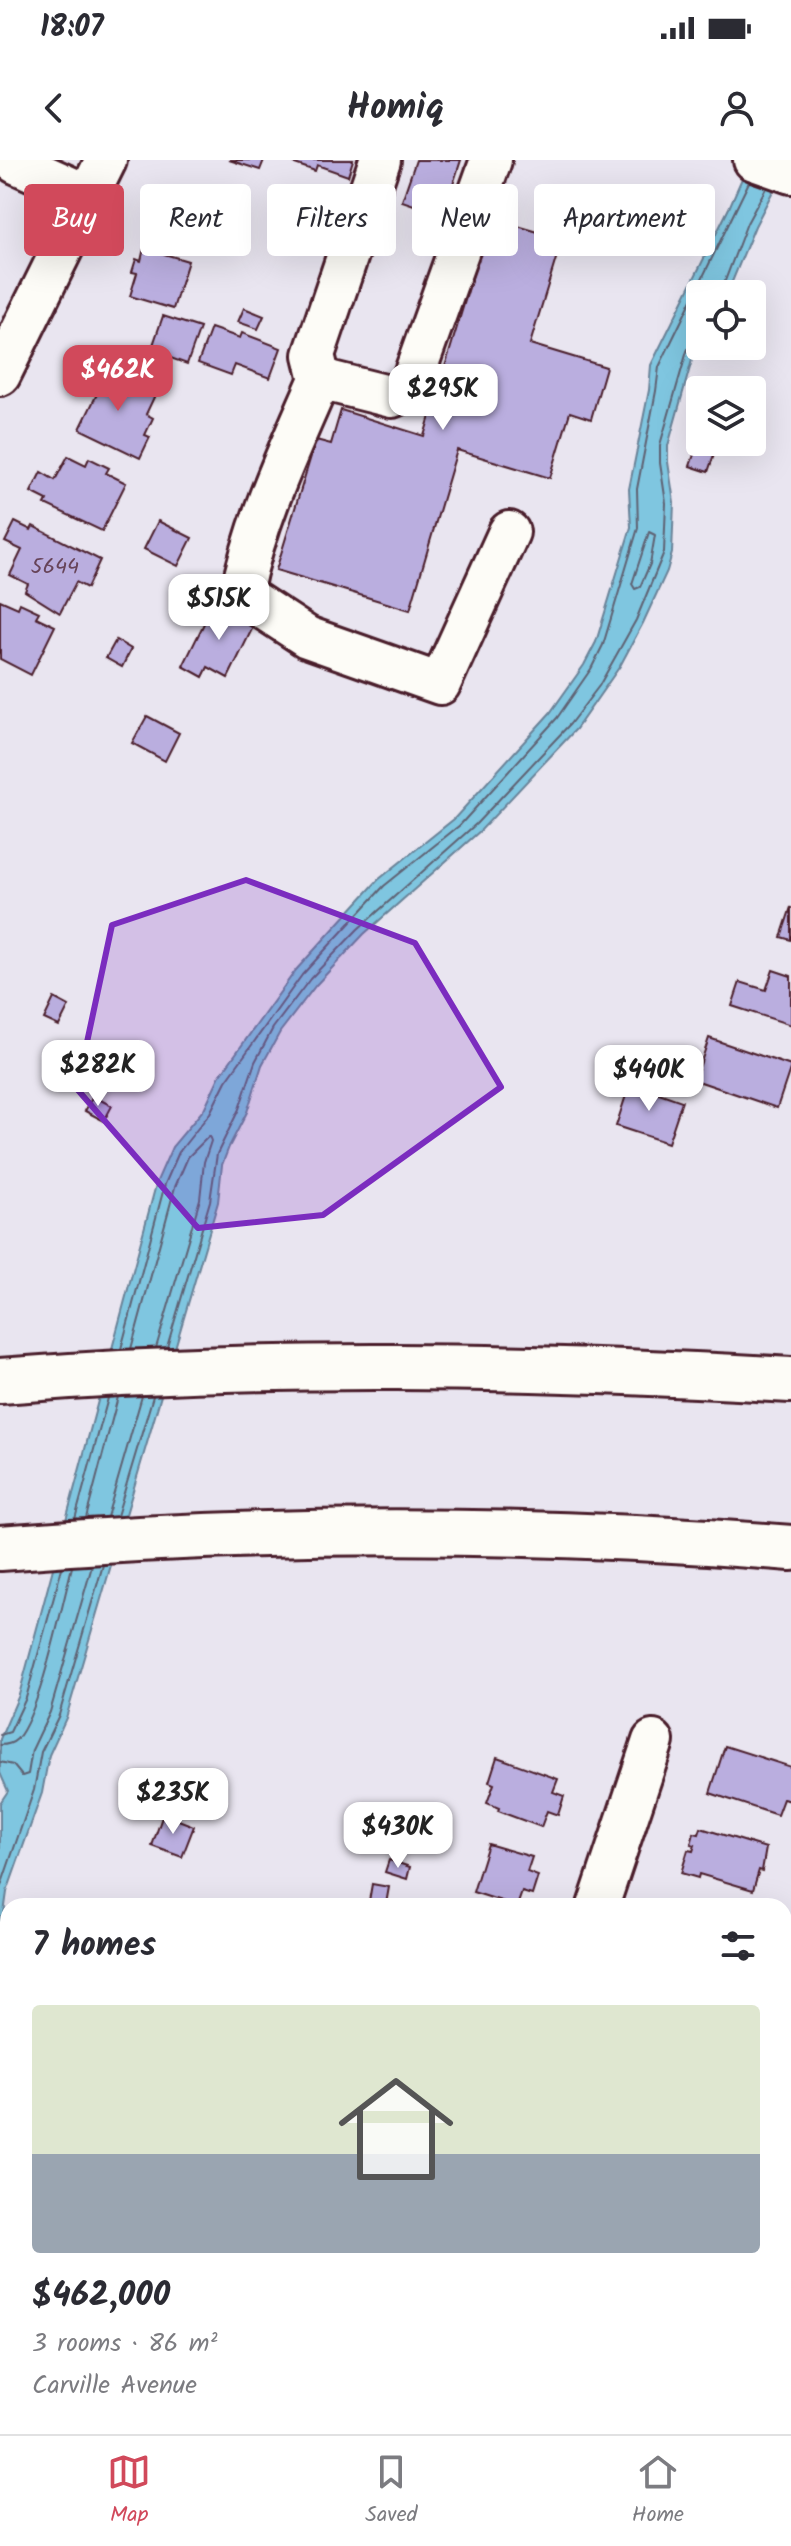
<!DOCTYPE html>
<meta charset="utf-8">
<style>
:root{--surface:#fff;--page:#f7f7f7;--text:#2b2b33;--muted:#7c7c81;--line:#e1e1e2;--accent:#d1495b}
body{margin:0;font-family:Kalam,sans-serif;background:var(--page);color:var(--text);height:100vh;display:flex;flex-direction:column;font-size:30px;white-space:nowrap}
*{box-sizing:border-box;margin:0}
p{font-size:26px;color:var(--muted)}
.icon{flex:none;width:44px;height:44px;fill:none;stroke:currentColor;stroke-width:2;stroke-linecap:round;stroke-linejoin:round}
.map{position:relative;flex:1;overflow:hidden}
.drawer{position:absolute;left:0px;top:1738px;width:792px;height:536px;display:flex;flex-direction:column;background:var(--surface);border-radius:24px 24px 0 0;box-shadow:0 8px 32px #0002}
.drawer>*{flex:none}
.top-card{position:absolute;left:24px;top:24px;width:744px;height:72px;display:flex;gap:16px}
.fabs{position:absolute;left:686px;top:120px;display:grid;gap:16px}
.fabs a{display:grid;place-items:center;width:80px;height:80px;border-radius:8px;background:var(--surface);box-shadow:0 8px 32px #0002;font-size:40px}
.price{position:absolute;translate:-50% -68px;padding:0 18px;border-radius:16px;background:#fff;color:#222;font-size:26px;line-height:52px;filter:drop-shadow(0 2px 4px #0008)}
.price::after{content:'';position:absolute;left:50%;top:48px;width:24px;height:18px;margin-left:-12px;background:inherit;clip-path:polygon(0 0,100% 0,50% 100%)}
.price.on{background:var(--accent);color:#fff}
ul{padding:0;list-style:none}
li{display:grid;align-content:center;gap:16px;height:424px;padding:0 32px}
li+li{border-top:2px solid var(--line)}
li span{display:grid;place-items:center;height:248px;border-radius:8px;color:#555}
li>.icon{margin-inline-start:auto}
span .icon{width:144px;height:144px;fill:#fffc;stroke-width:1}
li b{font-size:34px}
h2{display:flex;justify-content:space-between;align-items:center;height:96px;padding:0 32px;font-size:34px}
.pill{padding:0 28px;border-radius:8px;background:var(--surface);box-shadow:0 8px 32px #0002;font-size:28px;line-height:72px}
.pill.on{background:var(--accent);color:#fff}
.status{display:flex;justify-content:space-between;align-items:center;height:56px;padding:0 40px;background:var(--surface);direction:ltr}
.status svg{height:22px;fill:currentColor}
header{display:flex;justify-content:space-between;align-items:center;height:104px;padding:0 32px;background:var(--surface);font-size:36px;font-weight:600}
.dock{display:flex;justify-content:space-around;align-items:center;height:112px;border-top:2px solid var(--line);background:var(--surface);font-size:22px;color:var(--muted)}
.dock a{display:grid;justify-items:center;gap:4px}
.dock .on{color:var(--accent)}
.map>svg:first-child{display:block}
.water{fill:#7fc6e0;stroke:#6a8398;stroke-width:2}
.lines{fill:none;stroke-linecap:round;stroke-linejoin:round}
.shore{stroke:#5f6273;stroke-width:2}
.building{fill:#baaedf;stroke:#4a1f2b;stroke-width:2}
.minor-casing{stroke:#4a1f2b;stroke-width:46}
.highway-casing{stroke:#4a1f2b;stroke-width:50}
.minor{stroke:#fdfcf7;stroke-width:40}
.highway{stroke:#fdfcf7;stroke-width:44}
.marked{fill:#7b2cbf;fill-opacity:0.2;stroke:#7b2cbf;stroke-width:6;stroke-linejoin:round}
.labels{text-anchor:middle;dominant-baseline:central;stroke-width:6;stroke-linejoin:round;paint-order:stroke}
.number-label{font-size:22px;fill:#664358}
</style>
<div class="status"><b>18:07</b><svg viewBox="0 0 49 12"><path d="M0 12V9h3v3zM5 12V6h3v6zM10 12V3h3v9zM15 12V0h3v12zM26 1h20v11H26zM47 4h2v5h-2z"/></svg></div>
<header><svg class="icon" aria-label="back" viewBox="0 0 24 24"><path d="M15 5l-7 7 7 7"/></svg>Homiq<svg class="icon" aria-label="person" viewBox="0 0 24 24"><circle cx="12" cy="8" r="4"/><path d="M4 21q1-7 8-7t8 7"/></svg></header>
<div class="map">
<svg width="791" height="2274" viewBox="0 0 791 2274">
<rect width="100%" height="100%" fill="#e9e5f0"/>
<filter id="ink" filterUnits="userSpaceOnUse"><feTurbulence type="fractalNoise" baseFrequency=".0125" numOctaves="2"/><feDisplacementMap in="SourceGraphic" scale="16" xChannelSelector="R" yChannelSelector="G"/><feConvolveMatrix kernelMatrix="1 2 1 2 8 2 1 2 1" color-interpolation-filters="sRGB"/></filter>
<g filter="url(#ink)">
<!-- water -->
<polygon class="water" points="750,0 789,0 755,66 727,134 700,134 700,183 694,193 668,286 668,302 674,342 672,393 667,411 643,463 620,506 576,569 481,670 364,774 316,825 280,872 262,905 247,952 229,987 222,1005 218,1042 66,1558 49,1595 42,1633 7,1732 0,1782 0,1643 8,1631 0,1613 0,1579 19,1535 157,1021 172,987 204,949 219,917 296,810 378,720 454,659 550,553 584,505 596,482 631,367 629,329 649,230 651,205 729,48"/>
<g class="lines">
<!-- shore -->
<g class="shore">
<polyline points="720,134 747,63 766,28"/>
<polygon points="649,372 655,375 650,404 640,427 635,429 632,424"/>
<polyline points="167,1187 210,1041 217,994 239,949 255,902 273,868 310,819 358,769 476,664 570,564 599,526 636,460 664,392 666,343 660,303 660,285 687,191 692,181 700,178"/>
<polyline points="121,1189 165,1024 179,992 210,953 226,921 302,815 384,726 460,665 557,558 591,509 603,485 638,368 637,329 656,231 659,207 749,22"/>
<polyline points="131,1189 175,1027 188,997 209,976 211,981 204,1002 200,1039 156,1188"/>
<polyline points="117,1356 153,1236"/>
<polyline points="107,1357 142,1236"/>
<polyline points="86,1358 118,1237"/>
<polyline points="75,1359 108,1238"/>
<polyline points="0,1575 10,1572 26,1538 62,1408"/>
<path d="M0,1585C7,1585 12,1584 17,1579C40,1553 62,1445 72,1407"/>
<polyline points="0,1602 13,1605 22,1616 28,1614 32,1590 50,1552 92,1406"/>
<polyline points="0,1729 34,1630 41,1592 59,1555 103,1405"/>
</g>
</g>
<!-- building -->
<g class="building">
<polygon points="229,0 264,0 260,10"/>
<polygon points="296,0 353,0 348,16 317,5 315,11 295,4"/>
<polygon points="416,0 461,0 443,55 402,41"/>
<polygon points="490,58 562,79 530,184 606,207 591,259 570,252 550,318 457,290 410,450 276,410 316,280 331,284 341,250 424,276"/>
<polygon points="144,88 188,101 173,149 130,136 137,113 132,112 136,99 141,101"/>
<polygon points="244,148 264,156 258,169 238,162"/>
<polygon points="163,156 200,168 187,204 151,191"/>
<polygon points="211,168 240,178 242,173 281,188 270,218 235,205 231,215 198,203"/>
<polygon points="92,207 155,235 146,254 153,258 145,275 150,277 140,298 80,269 97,234 82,227"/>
<polygon points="700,277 700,282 718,283 708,312 690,306"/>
<polygon points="68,296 86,305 89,298 109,308 106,313 126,323 102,371 45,344 47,340 31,332 41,312 55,320"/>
<polygon points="158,361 192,378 178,406 144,389"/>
<polygon points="15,362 31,370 33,366 100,400 87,428 76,422 60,453 25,431 28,424 10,415 22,390 5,382"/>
<polygon points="0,440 18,448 20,443 39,452 36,457 55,466 31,515 0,499"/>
<polygon points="214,443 255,463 228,518 208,507 203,517 183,506"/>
<polygon points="116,480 131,489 122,507 106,498"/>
<polygon points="147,556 179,573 165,601 132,583"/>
<polygon points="791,747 791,780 781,777"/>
<polygon points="773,810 791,816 791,865 732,846 740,822 766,830"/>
<polygon points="54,838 69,846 59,866 44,859"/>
<polygon points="709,878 791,906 777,948 695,920"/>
<polygon points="630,923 682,941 668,983 616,966"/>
<polygon points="93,936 112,946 104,961 85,951"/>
<polygon points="725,1586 791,1607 791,1641 783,1639 777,1655 710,1633"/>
<polygon points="497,1597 558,1619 553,1632 564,1636 558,1655 547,1651 541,1667 498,1651 499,1648 487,1643 494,1624 489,1622"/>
<polygon points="163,1654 194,1666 182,1697 152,1686"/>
<polygon points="701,1668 766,1688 762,1711 759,1710 753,1730 699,1714 698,1718 681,1713 688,1690 693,1691 695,1685 691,1684 694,1673 699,1674"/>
<polygon points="488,1684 532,1697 527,1712 538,1716 532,1735 522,1732 517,1746 473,1732"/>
<polygon points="389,1700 410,1707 407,1719 385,1712"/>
<polygon points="372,1724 389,1727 386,1744 369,1741"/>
<polygon points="784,1931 791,1933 791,1965 784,1963"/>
<polygon points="8,2031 8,2066 0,2064"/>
<polygon points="784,2219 791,2221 791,2268 783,2266"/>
<polygon points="253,2266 327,2266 336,2269 335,2274 251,2274"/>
<polygon points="511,2266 571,2266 568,2274 509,2274"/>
<polygon points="768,2266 782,2266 780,2274 767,2270"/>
</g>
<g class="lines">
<defs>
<g id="minor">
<polyline points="380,0 314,195 320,219 392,237 409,229 491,0"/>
<polyline points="754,0 791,13"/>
<polyline points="16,3 89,36"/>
<polyline points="0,215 106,0"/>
<path d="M320,219C290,288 256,359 241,434L307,477L440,524L509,372"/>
<polyline points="598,1746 653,1581"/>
<polyline points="0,1895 8,1898"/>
<polyline points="784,2099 791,2076"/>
<polyline points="784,2133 791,2135"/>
<polyline points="424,2274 426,2266"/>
</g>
<g id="highway">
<path d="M0,1221C263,1200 528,1205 791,1220"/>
<path d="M0,1388C263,1367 528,1367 791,1388"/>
</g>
</defs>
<!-- minor casing -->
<use href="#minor" class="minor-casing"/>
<!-- highway casing -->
<use href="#highway" class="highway-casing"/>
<!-- minor -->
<use href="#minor" class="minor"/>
<!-- highway -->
<use href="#highway" class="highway"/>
</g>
</g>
<!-- marked area -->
<path class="marked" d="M246,720L415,783L501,927L323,1055L198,1068L77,929L112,765Z"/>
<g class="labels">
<!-- number labels -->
<g class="number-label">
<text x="55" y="407">5644</text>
</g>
</g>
</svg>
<div class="fabs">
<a><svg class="icon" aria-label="locate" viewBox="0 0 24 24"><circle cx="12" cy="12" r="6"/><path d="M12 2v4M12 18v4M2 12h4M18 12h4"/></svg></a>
<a><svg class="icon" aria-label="layers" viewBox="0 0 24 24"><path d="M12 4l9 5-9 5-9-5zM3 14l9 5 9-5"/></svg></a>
</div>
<b class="price on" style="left:118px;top:253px">$462K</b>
<b class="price" style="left:443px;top:272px">$295K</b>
<b class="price" style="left:219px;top:482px">$515K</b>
<b class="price" style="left:98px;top:948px">$282K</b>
<b class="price" style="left:649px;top:953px">$440K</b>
<b class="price" style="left:173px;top:1676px">$235K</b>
<b class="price" style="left:398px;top:1710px">$430K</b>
<div class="top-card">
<a class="pill on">Buy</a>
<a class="pill">Rent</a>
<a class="pill">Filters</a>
<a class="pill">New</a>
<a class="pill">Apartment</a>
</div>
<section class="drawer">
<h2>7 homes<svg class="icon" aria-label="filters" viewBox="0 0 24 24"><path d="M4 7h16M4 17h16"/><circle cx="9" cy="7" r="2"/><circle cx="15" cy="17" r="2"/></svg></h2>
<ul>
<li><span style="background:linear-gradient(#dfe7d0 60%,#9aa5b1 0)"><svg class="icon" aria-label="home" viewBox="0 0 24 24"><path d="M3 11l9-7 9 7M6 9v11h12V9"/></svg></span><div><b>$462,000</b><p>3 rooms · 86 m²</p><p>Carville Avenue</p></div></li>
</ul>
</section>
</div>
<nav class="dock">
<a class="on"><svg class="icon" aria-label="map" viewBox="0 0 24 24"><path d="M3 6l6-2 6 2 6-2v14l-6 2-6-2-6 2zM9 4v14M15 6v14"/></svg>Map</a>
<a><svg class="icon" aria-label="saved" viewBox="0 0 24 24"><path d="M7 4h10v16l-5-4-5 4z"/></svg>Saved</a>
<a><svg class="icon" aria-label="home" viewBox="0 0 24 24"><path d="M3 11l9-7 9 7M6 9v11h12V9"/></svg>Home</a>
</nav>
